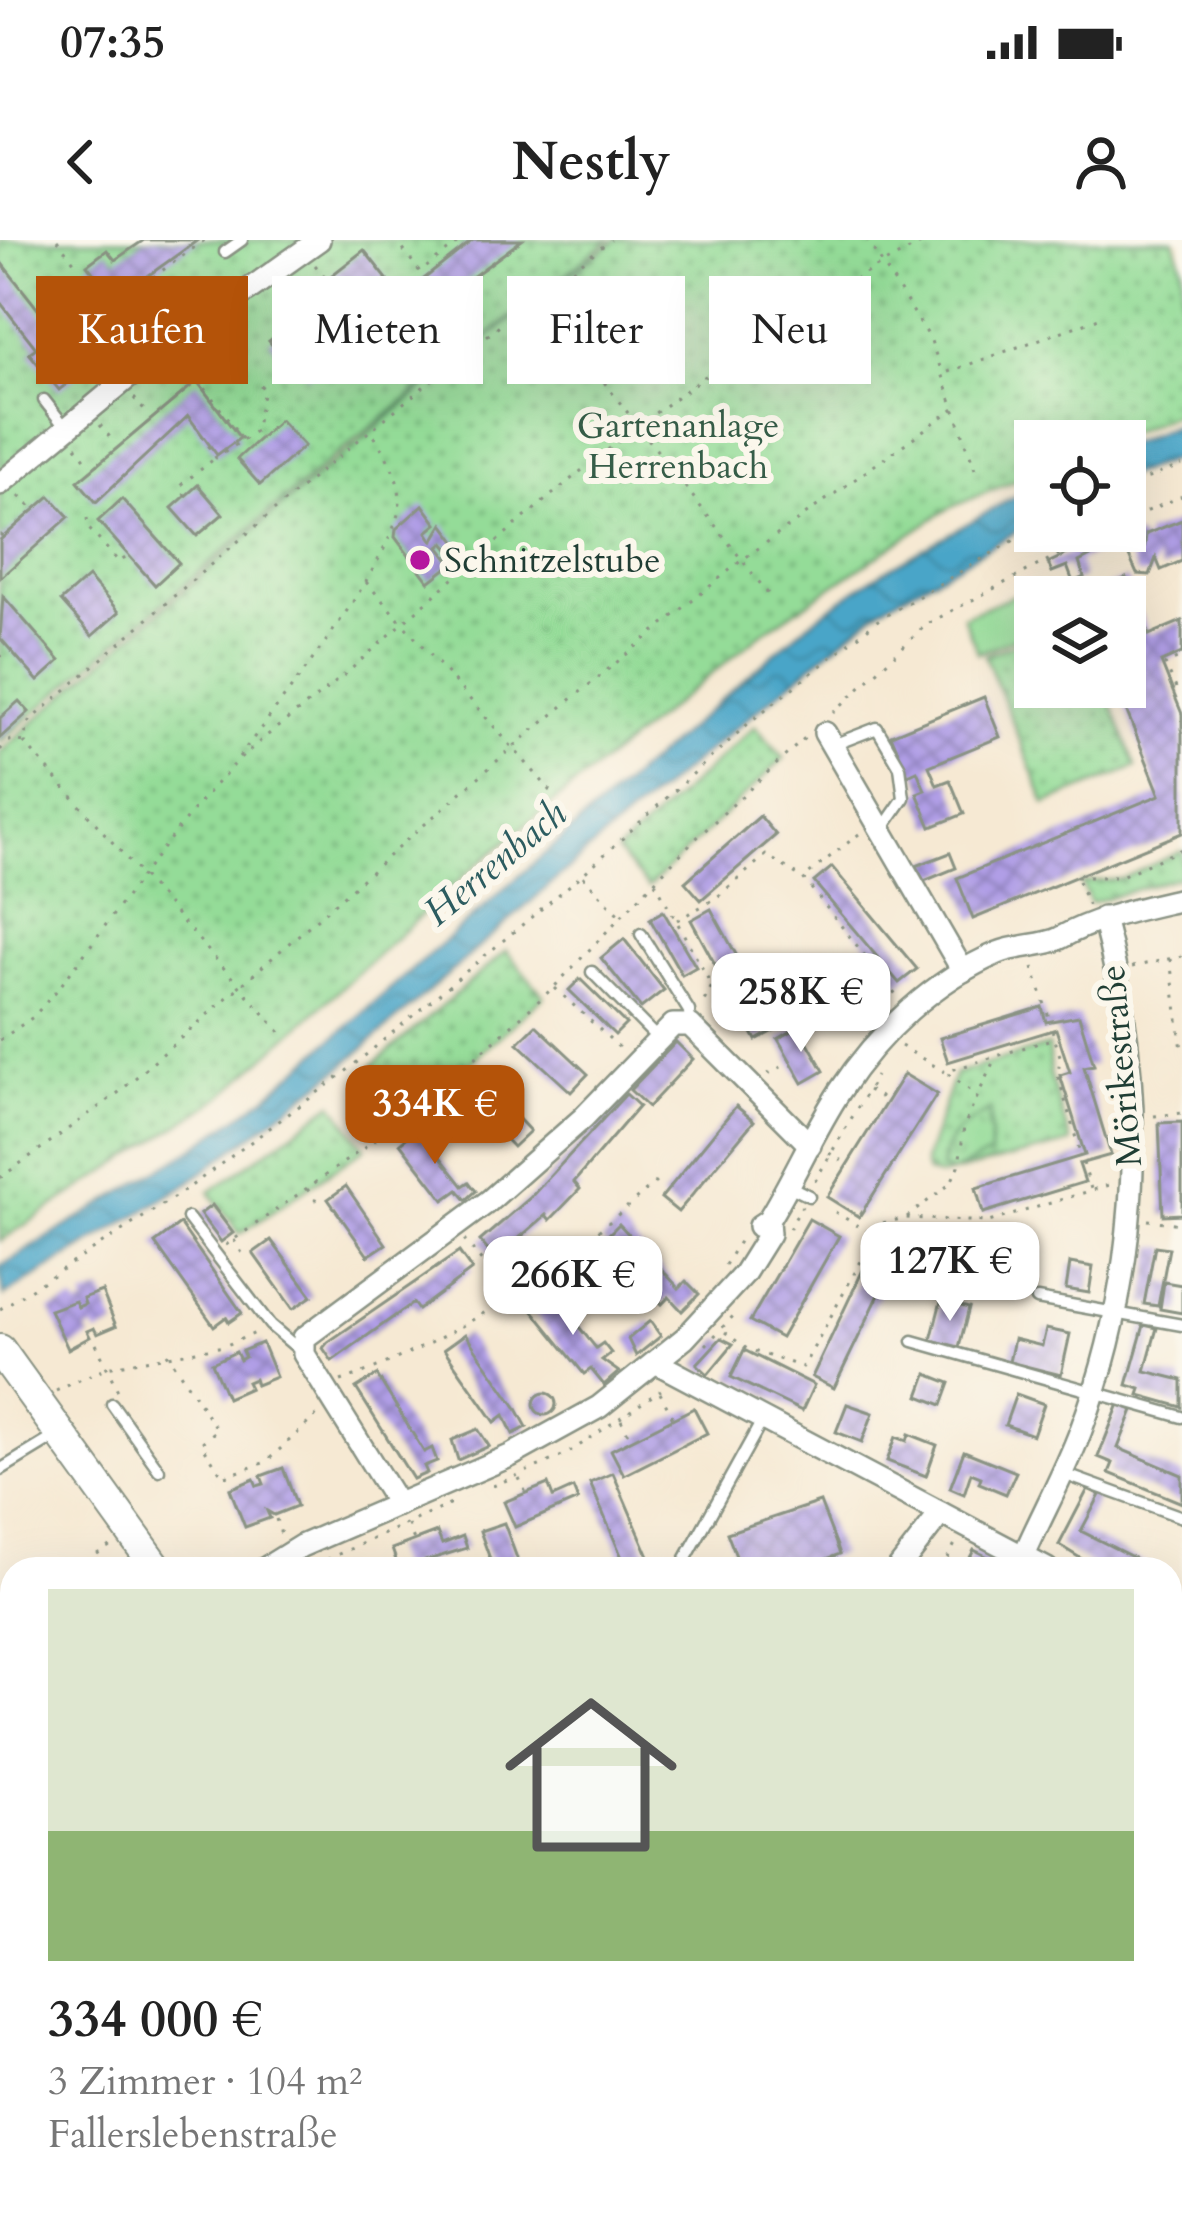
<!DOCTYPE html>
<html lang="de">
<meta charset="utf-8">
<style>
:root{--surface:#fff;--page:#f2f2f2;--text:#222;--muted:#767676;--accent:#b45309}
body{margin:0;font-family:Cardo,serif;background:var(--page);color:var(--text);height:100vh;display:flex;flex-direction:column;font-size:45px;white-space:nowrap}
*{box-sizing:border-box;margin:0}
p{font-size:39px;color:var(--muted)}
.icon{flex:none;width:66px;height:66px;fill:none;stroke:currentColor;stroke-width:2;stroke-linecap:round;stroke-linejoin:round}
.map{position:relative;flex:1;overflow:hidden}
.side{position:absolute;left:0px;top:1317px;width:1182px;height:663px;display:flex;flex-direction:column;background:var(--surface);border-radius:36px 36px 0 0;box-shadow:0 12px 48px #0002}
.side>*{flex:none}
.hud{position:absolute;left:36px;top:36px;width:1110px;height:108px;display:flex;gap:24px}
.buttons{position:absolute;left:1014px;top:180px;display:grid;gap:24px}
.buttons a{display:grid;place-items:center;width:132px;height:132px;border-radius:0px;background:var(--surface);box-shadow:0 12px 48px #0002;font-size:60px}
.price{position:absolute;translate:-50% -102px;padding:0 27px;border-radius:24px;background:#fff;color:#222;font-size:39px;line-height:78px;filter:drop-shadow(0 3px 6px #0008)}
.price::after{content:'';position:absolute;left:50%;top:72px;width:36px;height:27px;margin-left:-18px;background:inherit;clip-path:polygon(0 0,100% 0,50% 100%)}
.price.on{background:var(--accent);color:#fff}
ul{padding:0;list-style:none}
li{display:grid;align-content:center;gap:24px;height:636px;padding:0 48px}
li span{display:grid;place-items:center;height:372px;border-radius:0px;color:#555}
li>.icon{margin-inline-start:auto}
span .icon{width:216px;height:216px;fill:#fffc;stroke-width:1}
li b{font-size:51px}
.tag{padding:0 42px;border-radius:0px;background:var(--surface);box-shadow:0 12px 48px #0002;font-size:42px;line-height:108px}
.tag.on{background:var(--accent);color:#fff}
.status{display:flex;justify-content:space-between;align-items:center;height:84px;padding:0 60px;background:var(--surface);direction:ltr}
.status svg{height:33px;fill:currentColor}
header{display:flex;justify-content:space-between;align-items:center;height:156px;padding:0 48px;background:var(--surface);font-size:54px;font-weight:800}
.map>svg:first-child{display:block}
.grass{fill:url(#grass-dots);stroke:#5a8c66;stroke-width:3}
.park{fill:url(#park-tufts);stroke:#5a8c66;stroke-width:3}
.pitch{fill:#94dc98;stroke:#5a8c66;stroke-width:3}
.water{fill:url(#water-waves);stroke:#34717e;stroke-width:3}
.lines{fill:none;stroke-linecap:round;stroke-linejoin:round}
.canal{stroke:#49a5c8;stroke-width:18}
.building{fill:url(#building-cross-hatch)}
.secondary-tunnel{stroke:#cbc7b3;stroke-width:30;stroke-dasharray:30 15;stroke-linecap:butt}
.lane-casing{stroke:#8a9384;stroke-width:15}
.street-casing{stroke:#8a9384;stroke-width:26}
.secondary-casing{stroke:#8a9384;stroke-width:34}
.path{stroke:#8a9384;stroke-width:3;stroke-dasharray:3 9;stroke-linecap:butt}
.lane{stroke:#fff;stroke-width:10}
.street{stroke:#fff;stroke-width:21}
.secondary{stroke:#fff;stroke-width:30}
.tram{stroke:#1f3d34;stroke-width:3}
.poi-dot{fill:#b5179e;stroke:#fbf7ec;stroke-width:4.5}
.labels{text-anchor:middle;dominant-baseline:central;stroke-width:12;stroke-linejoin:round;paint-order:stroke}
.park-label{font-size:36px;fill:#365d48;stroke:#fbf7ec}
.poi-label{font-size:36px;fill:#1f3d34;stroke:#fbf7ec;text-anchor:start}
.street-label{font-size:36px;fill:#1f3d34;stroke:#fbf7ec}
.water-label{font-size:39px;font-style:italic;fill:#2c5c60;stroke:#fbf7ec}
</style>
<div class="status"><b>07:35</b><svg viewBox="0 0 49 12"><path d="M0 12V9h3v3zM5 12V6h3v6zM10 12V3h3v9zM15 12V0h3v12zM26 1h20v11H26zM47 4h2v5h-2z"/></svg></div>
<header><svg class="icon" aria-label="back" viewBox="0 0 24 24"><path d="M15 5l-7 7 7 7"/></svg>Nestly<svg class="icon" aria-label="person" viewBox="0 0 24 24"><circle cx="12" cy="8" r="4"/><path d="M4 21q1-7 8-7t8 7"/></svg></header>
<div class="map">
<svg width="1182" height="1978" viewBox="0 0 1182 1978">
<defs>
<pattern id="grass-dots" width="8" height="8" patternUnits="userSpaceOnUse" patternTransform="scale(3)"><rect width="8" height="8" fill="#94dc98"/><path d="M2 2h.1M6 6h.1" fill="none" stroke="#78b47d" stroke-width="1.8" stroke-linecap="round"/></pattern>
<pattern id="park-tufts" width="24" height="20" patternUnits="userSpaceOnUse" patternTransform="scale(3)"><rect width="24" height="20" fill="#94dc98"/><path d="M3 7l-1-3M5 7V3M7 7l1-3M15 17l-1-3M17 17v-4M19 17l1-3" fill="none" stroke="#78b47d"/></pattern>
<pattern id="water-waves" width="16" height="10" patternUnits="userSpaceOnUse" patternTransform="scale(3)"><rect width="16" height="10" fill="#49a5c8"/><path d="M0 5q4-4 8 0t8 0" fill="none" stroke="#3c88a3"/></pattern>
<pattern id="building-cross-hatch" width="8" height="8" patternUnits="userSpaceOnUse" patternTransform="scale(3)"><rect width="8" height="8" fill="#b09ee6"/><path d="M0 0l8 8M0 8l8-8" fill="none" stroke="#8f82bb"/></pattern>
</defs>
<rect width="100%" height="100%" fill="#fbf7ec"/>
<filter id="ink" filterUnits="userSpaceOnUse"><feTurbulence type="fractalNoise" baseFrequency=".00833" numOctaves="2"/><feDisplacementMap in="SourceGraphic" scale="24" xChannelSelector="R" yChannelSelector="G"/><feConvolveMatrix kernelMatrix="1 2 1 2 8 2 1 2 1" color-interpolation-filters="sRGB"/></filter>
<filter id="wash" filterUnits="userSpaceOnUse"><feTurbulence type="fractalNoise" baseFrequency=".004" numOctaves="4" result="noise"/><feDisplacementMap in="SourceGraphic" scale="48" xChannelSelector="R" yChannelSelector="G"/><feGaussianBlur stdDeviation="2.7" result="paint"/><feColorMatrix in="noise" values="0 0 0 0 0 0 0 0 0 0 0 0 0 0 0 0 0 1.4 0 .05"/><feComposite in="paint" operator="in"/></filter>
<g filter="url(#wash)">
<rect width="100%" height="100%" fill="#f6e9d3"/>
<!-- grass -->
<g class="grass">
<polygon points="0,0 609,0 340,212 0,502"/>
<path d="M616,0H1174L1182,27V171L1109,201H1035V232L949,268L759,395L472,629L220,858L0,1001V512C200,335 401,159 616,0Z"/>
<polygon points="1035,396 1035,447 1105,447 1136,527 1046,564 985,415"/>
<polygon points="755,486 784,518 648,647 617,612"/>
<polygon points="1182,611 1182,636 1090,663 1081,643 1121,639"/>
<polygon points="506,711 544,756 414,873 373,825"/>
<polygon points="1048,806 1051,839 1071,903 940,936 927,933 924,922 955,834"/>
<polygon points="333,863 365,908 240,994 210,952"/>
</g>
<!-- park -->
<path class="park" d="M990,871V914L951,933L941,929C945,896 962,885 990,871Z"/>
<!-- pitch -->
<polygon class="pitch" points="1029,349 1035,390 978,413 963,376"/>
<!-- water -->
<g class="water">
<polygon points="1182,182 1182,217 1125,237 1125,205"/>
<polygon points="1035,245 1035,281 882,367 617,586 341,828 184,946 4,1056 0,1027 191,910 265,858 809,383 874,337"/>
</g>
<g class="lines">
<!-- canal -->
<g class="canal">
<polyline points="1170,1855 1182,1820"/>
<polyline points="1158,1978 1159,1968"/>
</g>
</g>
<g id="blocks">
<!-- building -->
<g class="building">
<polygon points="144,0 198,0 135,45 154,70 135,86 111,63 115,60 103,45 99,48 91,38 95,35 87,25 107,10 115,20"/>
<polygon points="473,0 522,0 436,64 420,42"/>
<polygon points="364,10 387,39 354,64 332,35"/>
<polygon points="0,21 56,92 48,98 78,135 59,150 29,113 36,108 0,62"/>
<polygon points="345,68 350,75 359,68 377,80 308,136 295,119 288,125 269,101 287,87 300,103"/>
<polygon points="197,141 240,198 217,215 188,176 96,262 78,241"/>
<polygon points="280,180 304,206 260,245 237,219"/>
<polygon points="198,245 223,274 197,296 172,268"/>
<polygon points="50,256 69,277 0,338 0,300"/>
<polygon points="122,259 179,323 155,345 98,281"/>
<polygon points="423,265 437,284 427,292 433,301 443,284 461,308 453,314 444,303 439,307 452,324 429,342 395,297 396,289"/>
<polygon points="1182,280 1182,321 1161,330 1156,318 1150,335 1137,334 1125,307 1129,298 1137,296 1145,305 1146,294"/>
<polygon points="1099,299 1104,309 1079,322 1084,337 1073,342 1067,326 1052,332 1048,323"/>
<polygon points="88,337 119,372 92,396 61,361"/>
<polygon points="1126,338 1149,395 1182,381 1182,413 1161,422 1182,474 1182,593 973,679 957,638 1160,555 1117,447 1125,447 1125,357 1082,357"/>
<polygon points="3,356 60,421 38,441 0,398"/>
<polygon points="984,457 1000,497 929,526 937,545 950,540 964,574 931,587 917,553 925,550 917,531 908,535 891,495"/>
<polygon points="19,461 29,472 0,498 0,478"/>
<polygon points="760,576 776,595 701,660 685,642"/>
<polygon points="950,613 956,628 924,641 916,626"/>
<polygon points="832,627 917,729 899,743 814,642"/>
<polygon points="711,669 777,789 756,800 691,680"/>
<polygon points="663,671 696,727 682,735 650,679"/>
<polygon points="624,699 664,750 641,768 601,718"/>
<polygon points="580,739 626,784 615,795 569,750"/>
<polygon points="1042,767 1046,782 1079,776 1094,825 1084,827 1111,915 1079,924 1085,942 983,973 976,948 1085,915 1060,835 1070,832 1056,789 948,822 940,798"/>
<polygon points="536,785 588,834 571,852 518,803"/>
<polygon points="799,787 824,831 803,843 778,799"/>
<polygon points="676,802 693,819 648,867 630,850"/>
<polygon points="904,834 937,854 859,977 827,957"/>
<polygon points="482,840 530,891 513,907 465,856"/>
<polygon points="626,854 639,866 574,942 580,949 550,980 546,975 495,1019 480,1001 530,958"/>
<polygon points="736,866 754,881 678,972 661,958"/>
<polygon points="1182,882 1182,974 1163,975 1159,883"/>
<polygon points="418,889 463,946 469,942 476,951 466,960 458,950 444,960 400,903"/>
<polygon points="346,946 386,1004 368,1016 328,959"/>
<polygon points="212,965 233,993 221,1002 200,974"/>
<polygon points="809,979 839,996 781,1098 750,1081"/>
<polygon points="180,984 242,1073 229,1082 226,1077 214,1086 155,1003"/>
<polygon points="619,984 679,1048 686,1041 699,1054 682,1071 669,1057 662,1064 602,1001"/>
<polygon points="881,992 904,1003 834,1148 812,1137"/>
<polygon points="271,1000 312,1056 293,1069 253,1013"/>
<polygon points="961,1004 990,1007 987,1042 958,1040"/>
<polygon points="1155,1006 1169,1008 1158,1066 1144,1064"/>
<polygon points="459,1012 472,1030 418,1070 413,1063 332,1121 323,1108 328,1102"/>
<polygon points="1070,1023 1093,1027 1089,1053 1066,1049"/>
<polygon points="1164,1042 1182,1045 1182,1073 1160,1069"/>
<polygon points="549,1050 596,1108 603,1103 611,1113 602,1120 619,1132 604,1145 591,1129 584,1134 529,1066"/>
<polygon points="102,1051 116,1086 97,1094 94,1088 87,1091 90,1097 68,1109 50,1070 75,1061 78,1067 85,1064 83,1058"/>
<polygon points="941,1061 969,1068 959,1107 931,1100"/>
<polygon points="650,1081 661,1096 636,1116 628,1099"/>
<polygon points="1144,1085 1157,1088 1145,1131 1182,1140 1182,1167 1139,1155 1141,1149 1127,1145"/>
<polygon points="1046,1089 1070,1094 1061,1135 1009,1122 1014,1099 1042,1106"/>
<polygon points="465,1094 516,1167 527,1187 513,1194 504,1175 495,1182 444,1109"/>
<polygon points="721,1098 733,1104 708,1134 697,1124"/>
<polygon points="262,1103 276,1137 256,1145 254,1139 247,1142 250,1148 227,1158 212,1123 236,1112 240,1120 245,1117 242,1111"/>
<polygon points="744,1110 814,1145 802,1171 731,1137"/>
<polygon points="927,1134 950,1143 942,1165 919,1156"/>
<polygon points="377,1135 424,1212 432,1208 437,1221 424,1226 427,1233 413,1239 356,1148"/>
<circle cx="545" cy="1164" r="11"/>
<polygon points="1016,1154 1044,1164 1033,1195 1005,1185"/>
<polygon points="847,1164 873,1173 862,1202 836,1192"/>
<polygon points="1119,1164 1133,1170 1118,1208 1182,1235 1182,1263 1109,1233 1113,1223 1098,1217"/>
<polygon points="694,1168 707,1193 624,1235 611,1210"/>
<polygon points="478,1189 489,1206 458,1220 452,1200"/>
<polygon points="909,1194 937,1205 926,1236 887,1221 896,1197 907,1201"/>
<polygon points="964,1211 1016,1232 1006,1254 979,1243 981,1237 971,1233 964,1254 950,1248"/>
<polygon points="283,1228 297,1266 274,1275 267,1271 270,1278 245,1287 230,1249 254,1239 257,1246 264,1244 261,1236"/>
<polygon points="613,1233 653,1326 647,1329 627,1329 590,1243"/>
<polygon points="548,1244 553,1257 573,1248 578,1260 515,1287 504,1262"/>
<polygon points="1088,1249 1100,1255 1081,1291 1156,1329 1098,1329 1059,1305"/>
<polygon points="820,1262 840,1314 801,1329 741,1329 727,1293"/>
<polygon points="504,1283 521,1329 494,1329 489,1316 480,1291"/>
<polygon points="437,1292 442,1304 463,1296 467,1308 399,1329 392,1309"/>
<polygon points="974,1310 998,1322 994,1329 964,1329"/>
<polygon points="12,1362 12,1426 0,1429 0,1366"/>
<polygon points="1182,1464 1182,1501 1170,1533 1170,1495"/>
<polygon points="12,1820 12,1869 4,1871 0,1821"/>
<polygon points="504,1968 542,1968 544,1978 506,1978"/>
<polygon points="675,1968 731,1968 731,1970 677,1978"/>
<polygon points="1035,1968 1071,1968 1073,1978 1027,1978 1026,1971"/>
</g>
</g>
</g>
<g filter="url(#ink)">
<use href="#blocks" fill-opacity="0" stroke="#8a9384" stroke-width="3"/>
<g class="lines">
<!-- secondary-tunnel -->
<polyline class="secondary-tunnel" points="1170,1652 1180,1614"/>
<defs>
<g id="lane">
<polyline points="225,12 242,0"/>
<polyline points="44,160 66,188"/>
<polyline points="833,505 877,488 900,527 904,558 881,591"/>
<polyline points="641,694 689,771 690,784"/>
<polyline points="592,732 656,797"/>
<polyline points="789,946 809,956"/>
<polyline points="188,978 270,1085 302,1112"/>
<polyline points="1037,1059 1182,1085"/>
<polyline points="913,1101 1182,1177"/>
<polyline points="112,1164 159,1230"/>
<polyline points="0,1230 56,1196"/>
<polyline points="1061,1233 1182,1277"/>
<polyline points="680,1329 763,1179"/>
<polyline points="0,1759 12,1756"/>
<polyline points="109,1968 110,1978"/>
<polyline points="201,1968 202,1978"/>
<polyline points="294,1968 296,1978"/>
<polyline points="382,1968 384,1978"/>
<polyline points="846,1968 849,1978"/>
</g>
<g id="street">
<polyline points="0,244 148,121 319,0"/>
<polyline points="825,493 963,731"/>
<path d="M759,986L768,980C794,938 813,892 840,851C878,793 934,740 998,713C1017,705 1045,706 1060,698C1097,677 1140,669 1182,659"/>
<polyline points="657,1123 1047,1329"/>
<polyline points="398,1265 304,1114 304,1098 489,961 583,878 673,785 690,785 810,905"/>
<path d="M1024,1315C1042,1274 1065,1233 1081,1190C1142,1029 1148,845 1103,678"/>
<polyline points="264,1329 301,1306 510,1216 599,1167 685,1098 744,1034 769,994 768,980"/>
<polyline points="898,1329 941,1273"/>
<polyline points="1170,1402 1182,1409"/>
<polyline points="594,1968 596,1978"/>
<polyline points="922,1968 924,1978"/>
<polyline points="956,1978 997,1968"/>
</g>
<g id="secondary">
<polyline points="0,1110 158,1329"/>
<polyline points="1180,1614 1182,1607"/>
<polyline points="428,1968 430,1978"/>
<polyline points="1104,1978 1107,1968"/>
</g>
</defs>
<!-- lane casing -->
<use href="#lane" class="lane-casing"/>
<!-- street casing -->
<use href="#street" class="street-casing"/>
<!-- secondary casing -->
<use href="#secondary" class="secondary-casing"/>
<!-- path -->
<g class="path">
<polyline points="57,0 75,23"/>
<polyline points="396,0 420,32 462,0"/>
<polyline points="867,0 930,98 975,229"/>
<polyline points="315,25 346,61"/>
<polyline points="538,57 773,360"/>
<polyline points="169,83 142,45 205,0"/>
<polyline points="184,119 243,200 216,218 192,181"/>
<polyline points="948,132 1099,78"/>
<polyline points="134,158 148,175"/>
<polyline points="100,185 114,202"/>
<polyline points="243,200 255,191 264,150 257,140"/>
<polyline points="76,206 89,224"/>
<polyline points="1125,247 1182,225"/>
<polyline points="19,256 34,270"/>
<polyline points="185,256 181,245 214,219"/>
<polyline points="87,278 89,289 119,322 129,316"/>
<polyline points="1125,281 1182,256"/>
<polyline points="0,294 3,297"/>
<polyline points="366,342 551,551"/>
<polyline points="0,417 5,412"/>
<polyline points="1176,448 1165,424 1182,417"/>
<polyline points="1172,450 1182,446"/>
<polyline points="833,473 927,384 1103,291"/>
<polyline points="24,502 281,793"/>
<path d="M0,510L11,500L24,502L28,483C218,317 409,152 611,0"/>
<path d="M239,517C275,468 404,311 400,257C398,232 382,209 370,189"/>
<polyline points="859,594 803,638 898,757"/>
<polyline points="583,636 620,676"/>
<polyline points="1076,637 1119,637 1182,609"/>
<polyline points="1078,641 1088,665"/>
<polyline points="655,642 712,746 702,765"/>
<polyline points="677,680 715,659 766,615 801,637"/>
<polyline points="1170,719 1182,810"/>
<polyline points="1033,727 1050,781"/>
<polyline points="1132,727 1182,716"/>
<polyline points="555,748 623,811"/>
<polyline points="1052,790 1060,816 1058,836 1081,916"/>
<path d="M0,800L33,777L58,749C115,675 168,593 233,526C267,491 321,457 359,422C533,267 719,104 929,0"/>
<polyline points="901,806 945,832 1055,798"/>
<polyline points="768,834 785,825"/>
<polyline points="948,834 974,853"/>
<polyline points="868,850 887,861"/>
<polyline points="1154,876 1182,873"/>
<polyline points="829,913 847,924"/>
<polyline points="1083,923 1091,949"/>
<polyline points="0,938 118,853 513,507 742,320 956,167"/>
<polyline points="815,941 876,836"/>
<polyline points="307,949 317,961"/>
<polyline points="835,972 873,995"/>
<polyline points="907,977 950,944 959,926 964,886 996,816"/>
<polyline points="1148,980 1182,984"/>
<polyline points="789,989 802,966"/>
<polyline points="234,1000 242,1013"/>
<polyline points="464,1000 512,1058"/>
<polyline points="226,1005 414,873 554,747 689,605 808,495"/>
<polyline points="725,1025 741,998"/>
<polyline points="956,1025 956,1014 961,1015"/>
<polyline points="959,1028 954,1042 1021,1056"/>
<polyline points="0,1069 187,949 344,833 582,635 751,481 878,380 1035,288"/>
<polyline points="725,1092 747,1109 803,1127 882,983 906,978 989,982 1112,944"/>
<polyline points="96,1104 118,1151"/>
<polyline points="706,1105 736,1073"/>
<polyline points="167,1113 217,1190 201,1203 223,1237 266,1222 317,1175"/>
<path d="M341,1141C469,1095 554,1031 656,942"/>
<polyline points="56,1151 107,1127 224,1106 258,1092"/>
<polyline points="660,1153 673,1178"/>
<polyline points="621,1180 631,1200"/>
<polyline points="519,1238 526,1253"/>
<polyline points="493,1246 567,1214 661,1150"/>
<polyline points="276,1279 281,1294"/>
<polyline points="408,1285 414,1300"/>
<polyline points="97,1314 113,1304"/>
<polyline points="235,1329 246,1323"/>
<polyline points="305,1329 451,1264"/>
<polyline points="942,1329 956,1302"/>
<polyline points="1170,1589 1182,1544"/>
<polyline points="1170,1702 1182,1649"/>
<polyline points="1170,1868 1182,1869"/>
<polyline points="771,1968 773,1978"/>
<polyline points="484,1976 502,1972"/>
<polyline points="1018,1978 1020,1968"/>
<polyline points="1137,1978 1139,1968"/>
</g>
<!-- lane -->
<use href="#lane" class="lane"/>
<!-- street -->
<use href="#street" class="street"/>
<!-- secondary -->
<use href="#secondary" class="secondary"/>
<!-- tram -->
<g class="tram">
<polyline points="1170,1664 1182,1620"/>
<polyline points="1111,1978 1113,1968"/>
</g>
</g>
</g>
<!-- markers -->
<circle class="poi-dot" cx="420" cy="320" r="12"/>
<g class="labels">
<!-- park labels -->
<g class="park-label">
<text x="678" y="185">Gartenanlage<tspan x="678" dy="41">Herrenbach</tspan></text>
</g>
<!-- poi labels -->
<g class="poi-label">
<text x="444" y="320">Schnitzelstube</text>
</g>
<!-- street labels -->
<g class="street-label">
<text transform="translate(1121 826) rotate(-95)">Mörikestraße</text>
</g>
<!-- water labels -->
<g class="water-label">
<text transform="translate(495 623) rotate(-40)">Herrenbach</text>
</g>
</g>
</svg>
<div class="buttons">
<a><svg class="icon" aria-label="locate" viewBox="0 0 24 24"><circle cx="12" cy="12" r="6"/><path d="M12 2v4M12 18v4M2 12h4M18 12h4"/></svg></a>
<a><svg class="icon" aria-label="layers" viewBox="0 0 24 24"><path d="M12 4l9 5-9 5-9-5zM3 14l9 5 9-5"/></svg></a>
</div>
<b class="price" style="left:801px;top:815px">258K €</b>
<b class="price on" style="left:435px;top:927px">334K €</b>
<b class="price" style="left:950px;top:1084px">127K €</b>
<b class="price" style="left:573px;top:1098px">266K €</b>
<div class="hud">
<a class="tag on">Kaufen</a>
<a class="tag">Mieten</a>
<a class="tag">Filter</a>
<a class="tag">Neu</a>
</div>
<section class="side">
<ul>
<li><span style="background:linear-gradient(#dfe7d0 65%,#8fb573 0)"><svg class="icon" aria-label="home" viewBox="0 0 24 24"><path d="M3 11l9-7 9 7M6 9v11h12V9"/></svg></span><div><b>334 000 €</b><p>3 Zimmer · 104 m²</p><p>Fallerslebenstraße</p></div></li>
</ul>
</section>
</div>
